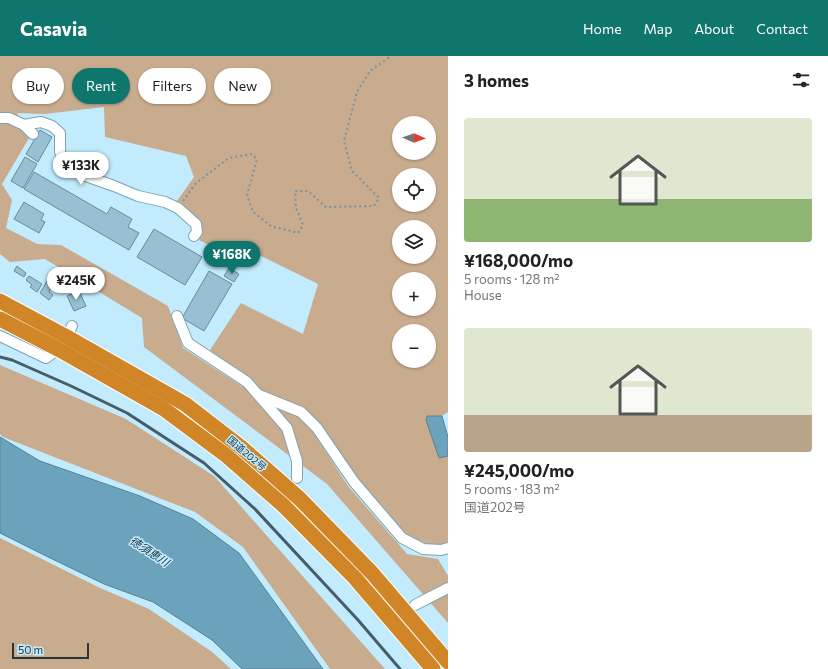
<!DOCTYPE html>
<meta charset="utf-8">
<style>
:root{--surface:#fff;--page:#f6f6f6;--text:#202124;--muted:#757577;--accent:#0f766e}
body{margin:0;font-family:Commissioner,"Noto Sans JP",sans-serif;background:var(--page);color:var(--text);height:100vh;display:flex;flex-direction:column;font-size:15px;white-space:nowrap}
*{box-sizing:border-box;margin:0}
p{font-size:13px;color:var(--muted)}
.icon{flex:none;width:22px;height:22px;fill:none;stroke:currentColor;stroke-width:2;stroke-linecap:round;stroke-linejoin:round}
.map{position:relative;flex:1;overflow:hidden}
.drawer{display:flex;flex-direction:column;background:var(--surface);width:380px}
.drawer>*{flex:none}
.top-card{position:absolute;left:12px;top:12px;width:376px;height:36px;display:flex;gap:8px}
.needle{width:26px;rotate:92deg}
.fabs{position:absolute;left:392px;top:60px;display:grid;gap:8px}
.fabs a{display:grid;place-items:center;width:44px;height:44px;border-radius:50%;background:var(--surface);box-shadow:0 1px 3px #0004;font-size:20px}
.scale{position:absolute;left:12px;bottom:10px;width:77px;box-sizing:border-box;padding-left:4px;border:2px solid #26363e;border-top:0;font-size:11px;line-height:14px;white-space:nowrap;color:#26363e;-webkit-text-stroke:3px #c2ebfe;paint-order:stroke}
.price{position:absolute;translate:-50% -34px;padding:0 9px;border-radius:14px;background:#fff;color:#222;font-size:13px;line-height:26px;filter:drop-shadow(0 1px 2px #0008)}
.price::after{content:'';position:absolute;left:50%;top:24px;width:12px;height:9px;margin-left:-6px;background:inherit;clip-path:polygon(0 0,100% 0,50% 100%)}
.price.active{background:var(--accent);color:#fff}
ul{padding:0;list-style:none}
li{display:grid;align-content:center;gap:8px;height:212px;padding:0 16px}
li span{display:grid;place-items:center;height:124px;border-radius:4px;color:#555}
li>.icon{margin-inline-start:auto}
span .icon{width:72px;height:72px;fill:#fffc;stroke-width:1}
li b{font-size:17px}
h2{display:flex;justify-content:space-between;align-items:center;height:48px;padding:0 16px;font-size:17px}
.tag{padding:0 14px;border-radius:18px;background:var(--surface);box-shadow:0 1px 3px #0004;font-size:14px;line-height:36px}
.tag.active{background:var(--accent);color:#fff}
header{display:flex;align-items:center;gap:24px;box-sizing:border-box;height:56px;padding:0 20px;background:var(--accent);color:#fff}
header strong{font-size:19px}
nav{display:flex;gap:22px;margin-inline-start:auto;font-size:14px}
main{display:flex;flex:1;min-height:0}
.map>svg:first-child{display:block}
.green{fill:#c9ab8e;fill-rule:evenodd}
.water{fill:#6aa3bb;stroke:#568296}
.building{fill:#98c0d2;stroke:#658b9c}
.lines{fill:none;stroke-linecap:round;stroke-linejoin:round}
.minor-casing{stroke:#7ca3b4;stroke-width:12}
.highway-casing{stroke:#fff;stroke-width:17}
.path{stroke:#7693a1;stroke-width:2;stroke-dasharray:2 3;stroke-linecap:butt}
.minor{stroke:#fff;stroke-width:10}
.highway{stroke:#d08527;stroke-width:15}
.rail{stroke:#465c66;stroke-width:3}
.labels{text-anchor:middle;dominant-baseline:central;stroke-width:3;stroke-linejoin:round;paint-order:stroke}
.street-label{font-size:10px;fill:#26363e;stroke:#c2ebfe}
.water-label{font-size:11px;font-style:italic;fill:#132f3b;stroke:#c2ebfe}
</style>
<header>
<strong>Casavia</strong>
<nav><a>Home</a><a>Map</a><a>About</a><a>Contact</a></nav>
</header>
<main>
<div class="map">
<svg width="448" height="613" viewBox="0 0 448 613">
<rect width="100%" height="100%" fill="#c2ebfe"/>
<!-- green -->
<g class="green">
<path d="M0,0H448V356L442,360H427L440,402L448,400V487L436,491L406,480L357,423L322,369L313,376L348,430L407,498L438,503L448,520V567L327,428L144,291L142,262L45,203L10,206L0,198ZM104,51L105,81L186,100L194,121L177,145L202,169L199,184L228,199H259L318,228L303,278L241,247L210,294L263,337L245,332L183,292L168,250L61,189L37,188L6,172L12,144L2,128L29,82L17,57L45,58ZM399,67H429V97H399ZM399,119H429V149H399ZM399,171H429V201H399ZM399,223H429V253H399ZM399,275H429V305H399Z"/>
<polygon points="0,309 126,363 214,420 385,613 330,613 243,491 195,456 3,381 0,378"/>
<polygon points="0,482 98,531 149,553 212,596 231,613 0,613"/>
</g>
<!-- water -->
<g class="water">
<polygon points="427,360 442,360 448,381 448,400 439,402 426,364"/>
<polygon points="0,381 40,405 140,440 193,463 239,497 323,613 242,613 212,584 153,546 104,528 44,499 0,477"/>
</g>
<!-- building -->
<g class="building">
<polygon points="40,74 52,81 38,106 26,98"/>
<polygon points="25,101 37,108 23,132 11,125"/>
<polygon points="34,116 107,158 111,151 132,163 128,171 139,177 129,194 24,133"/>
<polygon points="24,146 44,158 41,164 45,166 39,177 14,163"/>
<polygon points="154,173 202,201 185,229 137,201"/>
<polygon points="17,210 26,217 24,221 14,215"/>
<polygon points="229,212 239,218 234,226 224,220"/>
<polygon points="209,215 232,228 204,275 182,262"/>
<polygon points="29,220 42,228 37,236 30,231 32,229 26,224"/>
<polygon points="47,225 53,229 49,236 53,239 49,244 40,237"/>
<polygon points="79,235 86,250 74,255 67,240"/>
</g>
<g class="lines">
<defs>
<g id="minor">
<polyline points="0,62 9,62 24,69 41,66 52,70 60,77 60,96 64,105 83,119 114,130 138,140 165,146 178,152 196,168 197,176 194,180"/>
<polyline points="24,69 33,78"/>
<polyline points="177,260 188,287 247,326 287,372 297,405 297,422"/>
<polyline points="0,280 46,302 58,293"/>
<polyline points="67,281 72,270"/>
<polyline points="259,339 301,356 317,372 354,426 402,482 423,493 441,494 448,492"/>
<polyline points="415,549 448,532"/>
</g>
<g id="highway">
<polyline points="0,245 67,281 185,348 242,392 300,443 372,517 448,606"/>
<polyline points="0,263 58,293 164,353 227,400 284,450 355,522 433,613"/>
</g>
</defs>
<!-- minor casing -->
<use href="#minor" class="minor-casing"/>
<!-- highway casing -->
<use href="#highway" class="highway-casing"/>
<!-- path -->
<polyline class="path" points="183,145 196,127 229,102 251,98 257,103 247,139 253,156 271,170 298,177 303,169 296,152 295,135 308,135 326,151 374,150 379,142 352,115 344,85 357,36 370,15 391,0"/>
<!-- minor -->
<use href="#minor" class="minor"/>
<!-- highway -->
<use href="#highway" class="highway"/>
<!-- rail -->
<polyline class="rail" points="0,301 12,304 71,330 127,357 204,407 255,453 358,564 400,613"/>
</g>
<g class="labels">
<!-- street labels -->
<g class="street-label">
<text transform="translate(247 397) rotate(40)">国道202号</text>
</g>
<!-- water labels -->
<g class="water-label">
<text transform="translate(150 495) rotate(33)">徳須恵川</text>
</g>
</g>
</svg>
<div class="fabs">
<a><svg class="needle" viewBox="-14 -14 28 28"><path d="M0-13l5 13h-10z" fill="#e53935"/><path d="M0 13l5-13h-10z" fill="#757577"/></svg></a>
<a><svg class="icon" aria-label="locate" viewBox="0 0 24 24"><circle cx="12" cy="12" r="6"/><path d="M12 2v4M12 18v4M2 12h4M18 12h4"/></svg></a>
<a><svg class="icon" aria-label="layers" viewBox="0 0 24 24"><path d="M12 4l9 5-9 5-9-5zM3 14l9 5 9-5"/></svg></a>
<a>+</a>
<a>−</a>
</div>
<div class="scale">50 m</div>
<b class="price" style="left:81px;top:130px">¥133K</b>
<b class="price active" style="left:232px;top:219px">¥168K</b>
<b class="price" style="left:76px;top:245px">¥245K</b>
<div class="top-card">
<a class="tag">Buy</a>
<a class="tag active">Rent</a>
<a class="tag">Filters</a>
<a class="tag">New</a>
</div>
</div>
<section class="drawer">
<h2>3 homes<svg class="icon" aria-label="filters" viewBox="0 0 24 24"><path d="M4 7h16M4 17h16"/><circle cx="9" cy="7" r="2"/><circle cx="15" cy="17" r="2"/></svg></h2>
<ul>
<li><span style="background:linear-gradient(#dfe7d0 65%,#8fb573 0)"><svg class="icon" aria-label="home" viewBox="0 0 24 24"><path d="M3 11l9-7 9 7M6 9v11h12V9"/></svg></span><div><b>¥168,000/mo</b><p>5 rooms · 128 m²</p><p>House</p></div></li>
<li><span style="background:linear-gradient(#dfe7d0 70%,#b9a48a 0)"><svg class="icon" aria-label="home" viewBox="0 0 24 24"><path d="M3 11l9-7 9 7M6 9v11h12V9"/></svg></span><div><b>¥245,000/mo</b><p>5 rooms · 183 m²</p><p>国道202号</p></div></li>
</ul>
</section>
</main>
